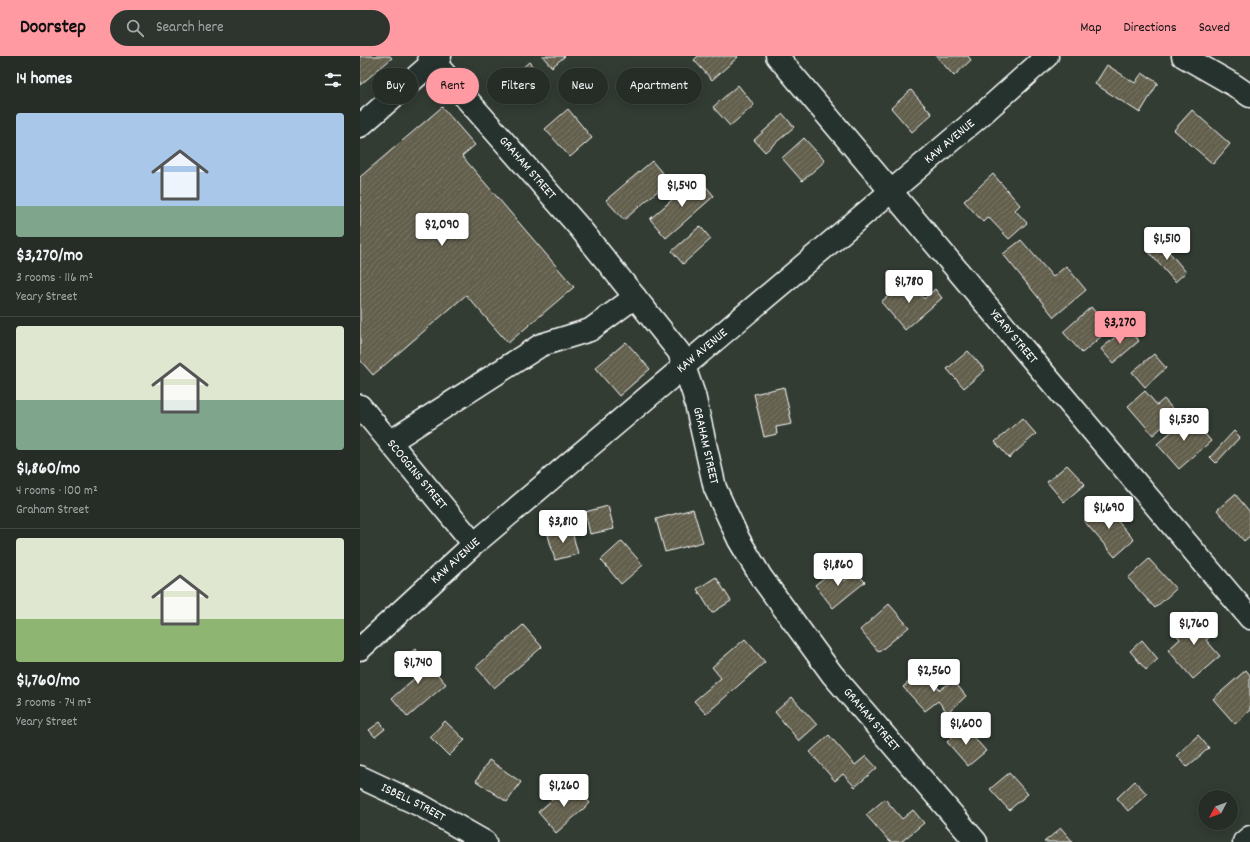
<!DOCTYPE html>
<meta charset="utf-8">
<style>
:root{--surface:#262d26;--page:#2e352e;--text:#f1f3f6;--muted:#a4a8a7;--line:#424943;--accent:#ff9aa2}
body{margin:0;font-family:Dekko,sans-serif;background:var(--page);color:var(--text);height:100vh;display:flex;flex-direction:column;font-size:15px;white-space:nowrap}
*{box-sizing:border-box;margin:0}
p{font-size:13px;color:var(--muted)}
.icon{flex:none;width:22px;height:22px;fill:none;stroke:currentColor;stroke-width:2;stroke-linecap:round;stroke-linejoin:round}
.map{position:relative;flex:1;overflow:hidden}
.panel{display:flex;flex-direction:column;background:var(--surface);width:360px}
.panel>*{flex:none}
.guide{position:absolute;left:12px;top:12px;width:380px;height:36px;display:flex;gap:8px}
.needle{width:26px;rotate:229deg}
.buttons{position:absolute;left:838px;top:734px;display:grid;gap:8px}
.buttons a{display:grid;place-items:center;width:40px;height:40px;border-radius:50%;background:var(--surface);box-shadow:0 2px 10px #0003,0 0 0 1px var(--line);font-size:20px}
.price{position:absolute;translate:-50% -34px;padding:0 9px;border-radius:4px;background:#fff;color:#222;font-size:13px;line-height:26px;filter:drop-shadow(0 1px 2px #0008)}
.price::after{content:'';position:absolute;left:50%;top:24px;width:12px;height:9px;margin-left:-6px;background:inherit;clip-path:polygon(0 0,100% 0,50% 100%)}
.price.current{background:var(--accent);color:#111}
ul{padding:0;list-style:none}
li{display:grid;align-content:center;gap:8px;height:212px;padding:0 16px}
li+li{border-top:1px solid var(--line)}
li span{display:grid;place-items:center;height:124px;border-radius:4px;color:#555}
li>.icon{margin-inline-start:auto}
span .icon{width:72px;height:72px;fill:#fffc;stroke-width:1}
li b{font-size:17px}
h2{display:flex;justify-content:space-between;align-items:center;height:48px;padding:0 16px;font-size:17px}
.chip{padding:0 14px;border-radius:18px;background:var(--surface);box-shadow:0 2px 10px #0003,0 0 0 1px var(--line);font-size:14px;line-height:36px}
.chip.current{background:var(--accent);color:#111}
header{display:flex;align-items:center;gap:24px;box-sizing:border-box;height:56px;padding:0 20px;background:var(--accent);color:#111}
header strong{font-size:19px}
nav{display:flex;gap:22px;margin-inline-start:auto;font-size:14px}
.search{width:280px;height:36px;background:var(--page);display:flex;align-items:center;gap:10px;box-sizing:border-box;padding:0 14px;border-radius:22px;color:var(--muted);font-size:15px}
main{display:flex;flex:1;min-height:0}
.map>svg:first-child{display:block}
.building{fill:url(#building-hatch);stroke:#fff}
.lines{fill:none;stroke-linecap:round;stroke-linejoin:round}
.minor-casing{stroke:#fff;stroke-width:25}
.minor{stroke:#26332d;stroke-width:22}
.labels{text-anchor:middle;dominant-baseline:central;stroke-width:3.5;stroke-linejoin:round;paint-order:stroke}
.street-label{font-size:13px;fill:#fff;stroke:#26332d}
</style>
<header>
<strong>Doorstep</strong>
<div class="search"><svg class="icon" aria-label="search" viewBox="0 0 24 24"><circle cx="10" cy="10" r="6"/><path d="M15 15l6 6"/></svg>Search here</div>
<nav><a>Map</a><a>Directions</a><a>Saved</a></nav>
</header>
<main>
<section class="panel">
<h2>14 homes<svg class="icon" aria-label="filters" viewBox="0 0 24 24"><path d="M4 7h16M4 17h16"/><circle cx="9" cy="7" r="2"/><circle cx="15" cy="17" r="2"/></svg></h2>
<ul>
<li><span style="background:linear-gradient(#a9c7e8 75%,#7fa58c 0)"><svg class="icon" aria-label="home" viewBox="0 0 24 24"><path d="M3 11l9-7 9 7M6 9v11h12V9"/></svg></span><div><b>$3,270/mo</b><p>3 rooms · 116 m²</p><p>Yeary Street</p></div></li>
<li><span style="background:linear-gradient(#dfe7d0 60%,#7fa58c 0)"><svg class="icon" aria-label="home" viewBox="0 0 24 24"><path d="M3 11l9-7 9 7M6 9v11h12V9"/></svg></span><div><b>$1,860/mo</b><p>4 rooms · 100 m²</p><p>Graham Street</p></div></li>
<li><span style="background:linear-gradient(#dfe7d0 65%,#8fb573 0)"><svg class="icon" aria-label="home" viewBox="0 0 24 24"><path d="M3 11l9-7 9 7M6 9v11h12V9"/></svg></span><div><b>$1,760/mo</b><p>3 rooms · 74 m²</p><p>Yeary Street</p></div></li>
</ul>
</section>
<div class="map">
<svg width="890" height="786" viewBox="0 0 890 786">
<defs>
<pattern id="building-hatch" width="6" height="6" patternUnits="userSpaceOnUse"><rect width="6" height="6" fill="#635f4d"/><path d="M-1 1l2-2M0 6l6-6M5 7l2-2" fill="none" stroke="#7a7768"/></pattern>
</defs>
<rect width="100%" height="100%" fill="#323c33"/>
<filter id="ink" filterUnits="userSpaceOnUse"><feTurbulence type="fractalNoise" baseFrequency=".025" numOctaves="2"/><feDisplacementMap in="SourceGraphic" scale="8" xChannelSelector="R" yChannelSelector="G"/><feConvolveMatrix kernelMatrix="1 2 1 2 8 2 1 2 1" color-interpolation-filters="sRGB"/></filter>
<g filter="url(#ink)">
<!-- building -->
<g class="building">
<polygon points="0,0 30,0 32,2 0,29"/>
<polygon points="182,0 205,0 192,11"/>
<polygon points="338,0 377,0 378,1 352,24 334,4"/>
<polygon points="576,0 608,0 611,4 594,20"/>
<polygon points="169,6 183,22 173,31 159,15"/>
<polygon points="747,9 775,27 782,17 798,27 780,57 735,28"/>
<polygon points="378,29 394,49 370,70 353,51"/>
<polygon points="551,34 572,58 552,76 531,52"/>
<polygon points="82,51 115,89 102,100 214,231 148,287 106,239 13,319 0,304 0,121"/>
<polygon points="208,53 232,82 210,101 185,73"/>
<polygon points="832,54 870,88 853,108 814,74"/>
<polygon points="423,58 434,71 405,96 394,84"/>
<polygon points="444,82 465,105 442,125 422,102"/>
<polygon points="292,105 309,125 264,164 246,144"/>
<polygon points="633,118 660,149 655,154 667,167 649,183 628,161 623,166 604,145"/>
<polygon points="338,121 354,140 306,182 290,163"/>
<polygon points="340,170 351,183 323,208 312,195"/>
<polygon points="661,184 693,221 706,210 726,234 694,261 643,198"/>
<polygon points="799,184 826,216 815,226 787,194"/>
<polygon points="547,223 564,243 575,233 582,242 545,274 521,246"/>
<polygon points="731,251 750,273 722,297 703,276"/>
<polygon points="767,271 779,285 753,307 741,293"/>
<polygon points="266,286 290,313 259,340 235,312"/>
<polygon points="608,295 625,314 604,332 587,313"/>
<polygon points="794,298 806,312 785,331 772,316"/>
<polygon points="424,331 432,368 416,371 417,378 404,381 394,338"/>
<polygon points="785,335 797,349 804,343 817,358 793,379 768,350"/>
<polygon points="829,360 851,385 819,413 797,388"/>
<polygon points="662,362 676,378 649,402 635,386"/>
<polygon points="874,375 880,381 856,407 850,401"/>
<polygon points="707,409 725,428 704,446 687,426"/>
<polygon points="875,438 890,456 890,480 884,485 857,454"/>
<polygon points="743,448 774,484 755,501 724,465"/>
<polygon points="248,450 254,473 230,478 225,456"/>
<polygon points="333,453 343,486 305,496 296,463"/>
<polygon points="211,472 218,498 195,504 188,479"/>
<polygon points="262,485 283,509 261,528 241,504"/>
<polygon points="789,503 816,533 795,552 768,522"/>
<polygon points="475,513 485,525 496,516 505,526 473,552 455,529"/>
<polygon points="356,521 371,545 352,557 337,533"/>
<polygon points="529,548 549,571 519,596 500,574"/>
<polygon points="836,556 854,577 846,584 860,600 833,623 808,594 820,583 814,576"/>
<polygon points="163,569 182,591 134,632 116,611"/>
<polygon points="385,583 405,606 346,658 334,645 361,622 352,611"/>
<polygon points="782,584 798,603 786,614 770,595"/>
<polygon points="55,593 86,628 48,661 32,642 57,620 42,604"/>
<polygon points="562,614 580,634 593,624 606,640 588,657 578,645 565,655 543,631"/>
<polygon points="886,614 890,619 890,654 875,668 853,643"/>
<polygon points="432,641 457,669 439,685 415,656"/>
<polygon points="85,665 105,684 89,700 70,681"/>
<polygon points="20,666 25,673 15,681 9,674"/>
<polygon points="604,670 626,695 608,710 587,686"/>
<polygon points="469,679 495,709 506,700 517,712 495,731 483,718 475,725 450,696"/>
<polygon points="838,679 849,692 827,711 817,699"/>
<polygon points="129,704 161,726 147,746 116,725"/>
<polygon points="649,717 668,738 649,754 630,733"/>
<polygon points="775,725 787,738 768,755 757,742"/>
<polygon points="212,727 230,747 196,777 178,756"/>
<polygon points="525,743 542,763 553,754 564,767 541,786 530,786 506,759"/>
<polygon points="701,772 713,786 684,786"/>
</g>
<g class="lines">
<defs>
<g id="minor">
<path id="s1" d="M69,0L219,171L319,296L334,339L355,432L379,484L401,521L472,618L616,786"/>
<path id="s2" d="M417,0L890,562"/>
<polyline points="823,0 874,29 890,40"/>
<polyline points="0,70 80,0"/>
<path id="s3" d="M0,350L114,488"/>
<polyline points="30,386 181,289 230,274 275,241"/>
<path id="s4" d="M0,593L114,488L620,60L687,0"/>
<path id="s5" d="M0,721L62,750L125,786"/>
<polyline points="884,786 890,781"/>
</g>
</defs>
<!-- minor casing -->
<use href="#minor" class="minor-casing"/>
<!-- minor -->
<use href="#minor" class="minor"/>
</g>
</g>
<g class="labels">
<!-- street labels -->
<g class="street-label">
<text stroke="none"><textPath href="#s4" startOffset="778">KAW AVENUE</textPath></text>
<text stroke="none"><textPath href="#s1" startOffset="149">GRAHAM STREET</textPath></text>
<text stroke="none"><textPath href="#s2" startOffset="367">YEARY STREET</textPath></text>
<text stroke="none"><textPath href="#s4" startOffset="454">KAW AVENUE</textPath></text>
<text stroke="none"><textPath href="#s1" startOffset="485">GRAHAM STREET</textPath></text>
<text stroke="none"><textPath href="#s3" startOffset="89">SCOGGINS STREET</textPath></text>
<text stroke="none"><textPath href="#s4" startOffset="130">KAW AVENUE</textPath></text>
<text stroke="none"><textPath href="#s1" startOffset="809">GRAHAM STREET</textPath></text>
<text stroke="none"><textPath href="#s5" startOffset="59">ISBELL STREET</textPath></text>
</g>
</g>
</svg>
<div class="buttons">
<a><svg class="needle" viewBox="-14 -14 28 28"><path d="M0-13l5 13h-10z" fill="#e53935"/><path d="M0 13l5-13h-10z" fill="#a4a8a7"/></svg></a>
</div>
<b class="price" style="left:322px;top:152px">$1,540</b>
<b class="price" style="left:82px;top:191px">$2,090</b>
<b class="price" style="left:807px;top:205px">$1,510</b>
<b class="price" style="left:549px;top:248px">$1,780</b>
<b class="price current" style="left:760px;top:289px">$3,270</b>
<b class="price" style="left:824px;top:386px">$1,530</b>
<b class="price" style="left:749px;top:474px">$1,690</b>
<b class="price" style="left:203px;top:488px">$3,810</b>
<b class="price" style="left:478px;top:531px">$1,860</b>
<b class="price" style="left:834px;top:590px">$1,760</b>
<b class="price" style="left:58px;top:629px">$1,740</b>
<b class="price" style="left:574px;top:637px">$2,560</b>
<b class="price" style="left:606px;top:690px">$1,600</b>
<b class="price" style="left:204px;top:752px">$1,260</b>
<div class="guide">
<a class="chip">Buy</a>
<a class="chip current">Rent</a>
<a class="chip">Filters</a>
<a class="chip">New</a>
<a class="chip">Apartment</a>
</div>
</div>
</main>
